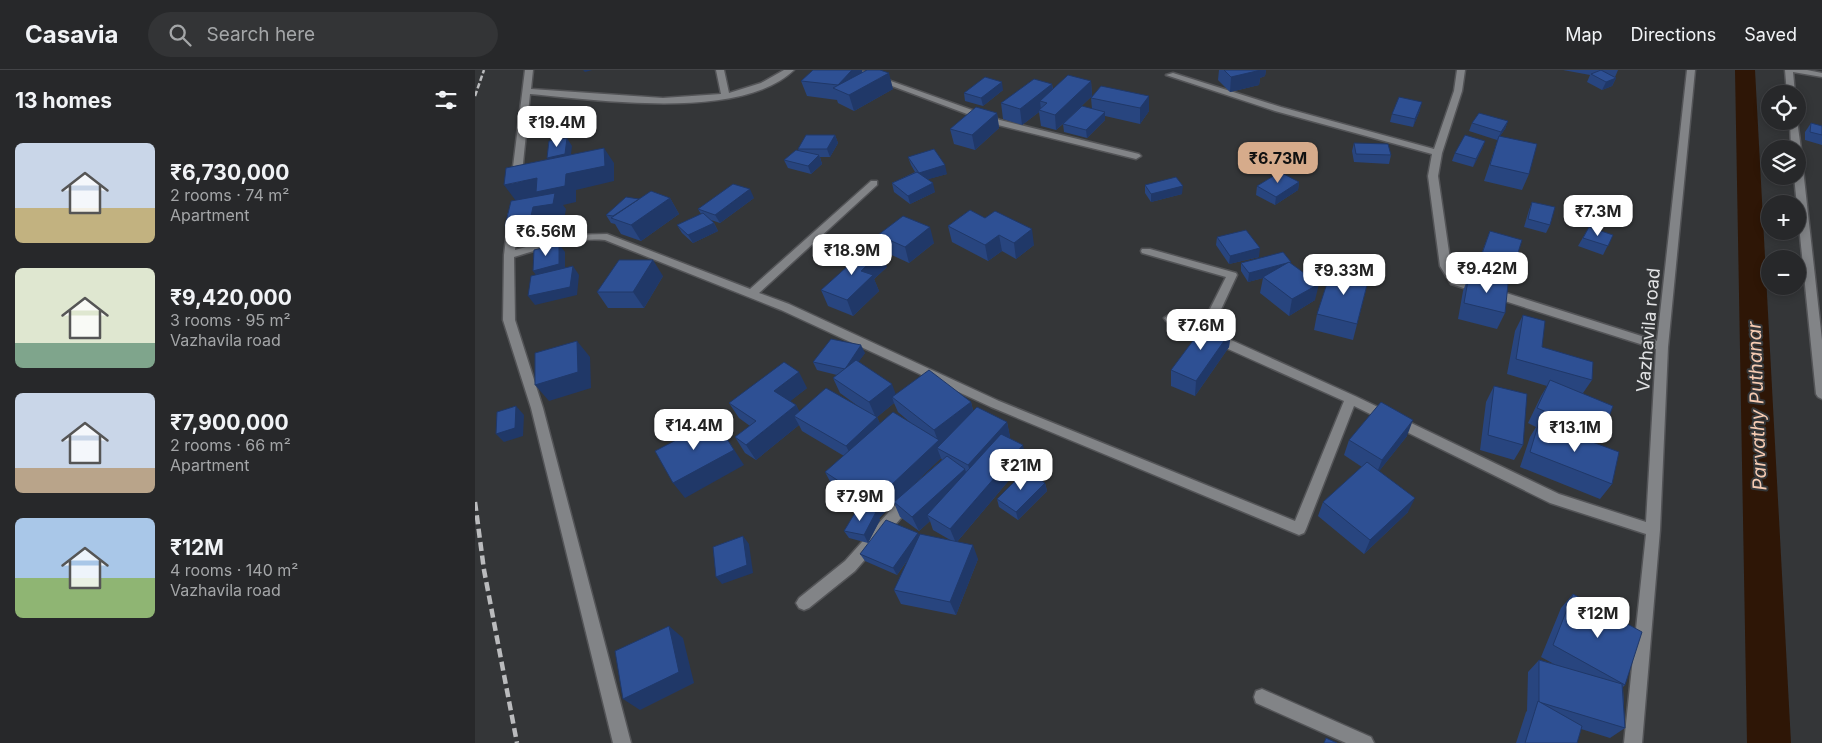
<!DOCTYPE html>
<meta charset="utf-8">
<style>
:root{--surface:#27282a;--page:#333436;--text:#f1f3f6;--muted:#a4a6a8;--line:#434447;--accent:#d6ab8b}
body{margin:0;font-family:Inter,sans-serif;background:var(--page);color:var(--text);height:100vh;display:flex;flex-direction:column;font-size:19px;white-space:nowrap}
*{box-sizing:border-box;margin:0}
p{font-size:16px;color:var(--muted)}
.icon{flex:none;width:28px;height:28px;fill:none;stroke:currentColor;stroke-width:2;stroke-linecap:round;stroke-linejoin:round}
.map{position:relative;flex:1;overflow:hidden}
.side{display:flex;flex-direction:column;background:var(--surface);width:475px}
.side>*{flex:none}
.fabs{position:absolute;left:1286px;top:15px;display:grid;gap:10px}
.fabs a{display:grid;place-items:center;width:45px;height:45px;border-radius:50%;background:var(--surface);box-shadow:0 2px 8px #0003,0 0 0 1px var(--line);font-size:25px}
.price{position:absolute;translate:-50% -42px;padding:0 11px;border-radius:10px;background:#fff;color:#222;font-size:16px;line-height:32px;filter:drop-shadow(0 1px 2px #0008)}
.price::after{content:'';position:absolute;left:50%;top:30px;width:15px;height:11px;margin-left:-8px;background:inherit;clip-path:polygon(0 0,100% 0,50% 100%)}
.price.on{background:var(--accent);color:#111}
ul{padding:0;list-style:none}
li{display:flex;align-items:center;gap:15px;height:125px;padding:0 15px}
li span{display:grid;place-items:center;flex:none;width:140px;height:100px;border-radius:8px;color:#555}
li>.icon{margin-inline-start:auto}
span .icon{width:60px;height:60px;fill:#fffc;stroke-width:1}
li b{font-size:21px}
h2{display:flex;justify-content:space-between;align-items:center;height:60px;padding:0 15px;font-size:21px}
header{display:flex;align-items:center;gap:30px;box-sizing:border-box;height:70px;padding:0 25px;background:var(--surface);border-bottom:1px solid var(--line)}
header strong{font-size:24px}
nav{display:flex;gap:28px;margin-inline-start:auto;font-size:18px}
.search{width:350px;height:45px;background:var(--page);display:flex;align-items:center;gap:12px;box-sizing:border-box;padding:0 18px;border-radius:28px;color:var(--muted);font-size:19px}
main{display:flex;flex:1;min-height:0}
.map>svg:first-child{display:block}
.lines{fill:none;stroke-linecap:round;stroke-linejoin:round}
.canal{fill:#2e1606;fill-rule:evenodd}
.street-casing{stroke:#535457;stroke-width:3}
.street{fill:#828487;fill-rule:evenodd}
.rail-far1{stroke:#babbbd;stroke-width:2.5;stroke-dasharray:5.5 2.5;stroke-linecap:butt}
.rail{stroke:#babbbd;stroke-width:4.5;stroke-dasharray:9 4.5;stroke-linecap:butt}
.wall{fill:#28457f;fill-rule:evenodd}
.shaded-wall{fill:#203868}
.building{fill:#2e5094;stroke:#203868}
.labels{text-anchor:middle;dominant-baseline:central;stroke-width:4;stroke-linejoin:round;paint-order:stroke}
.street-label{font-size:18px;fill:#e2e3e5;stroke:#343638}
.water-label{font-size:19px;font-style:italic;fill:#f6cbb2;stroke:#343638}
</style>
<header>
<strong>Casavia</strong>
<div class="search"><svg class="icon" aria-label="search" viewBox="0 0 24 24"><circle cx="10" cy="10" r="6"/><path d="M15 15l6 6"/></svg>Search here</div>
<nav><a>Map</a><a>Directions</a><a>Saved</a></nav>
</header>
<main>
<section class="side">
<h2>13 homes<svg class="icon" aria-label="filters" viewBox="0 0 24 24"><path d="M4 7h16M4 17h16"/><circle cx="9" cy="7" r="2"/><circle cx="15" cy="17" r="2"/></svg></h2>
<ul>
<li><span style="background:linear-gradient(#c9d6e8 65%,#c2b280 0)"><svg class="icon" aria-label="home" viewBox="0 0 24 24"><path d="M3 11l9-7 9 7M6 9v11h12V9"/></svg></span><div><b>₹6,730,000</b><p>2 rooms · 74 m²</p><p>Apartment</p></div></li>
<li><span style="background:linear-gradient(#dfe7d0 75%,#7fa58c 0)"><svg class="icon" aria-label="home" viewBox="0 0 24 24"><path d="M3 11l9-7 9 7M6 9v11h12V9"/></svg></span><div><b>₹9,420,000</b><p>3 rooms · 95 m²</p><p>Vazhavila road</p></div></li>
<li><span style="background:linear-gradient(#c9d6e8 75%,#b9a48a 0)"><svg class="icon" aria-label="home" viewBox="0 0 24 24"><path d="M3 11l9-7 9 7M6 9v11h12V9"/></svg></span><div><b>₹7,900,000</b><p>2 rooms · 66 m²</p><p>Apartment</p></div></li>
<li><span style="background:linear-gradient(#a9c7e8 60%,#8fb573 0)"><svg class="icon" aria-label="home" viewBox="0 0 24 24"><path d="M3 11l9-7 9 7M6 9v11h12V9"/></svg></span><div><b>₹12M</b><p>4 rooms · 140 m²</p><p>Vazhavila road</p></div></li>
</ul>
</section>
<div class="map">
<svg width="1347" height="673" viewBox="0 0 1347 673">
<rect width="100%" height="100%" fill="#343638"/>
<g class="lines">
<!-- canal -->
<polygon class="canal" points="1260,0 1280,0 1316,673 1272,673"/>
<defs>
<g id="street">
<path d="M50,0H58L56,19L188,28L246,24L241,0H249L254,23L286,13L309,0H319C266,51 124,30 55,24L46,113L41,116L36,113Z"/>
<polygon points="374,0 385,0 525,50 664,84 666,86 661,89 519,54"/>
<path d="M982,0H990L987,21L967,83L963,106L976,196L984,208L1182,271L1212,0H1220L1193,277L1185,460L1167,673H1149L1171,464L1075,433L879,336L831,459L829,463L824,465L516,337L306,240L130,170C98,167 69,178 39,187L40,250L68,338L156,673H138L56,338L28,250L29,185L34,144H42L43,146L40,180L95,165L132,164L275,219L396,111H402V115L284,223L314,234L524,331L820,451L869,331L691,251L689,248L695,244L726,257L751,207L667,183L666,181L667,179H675L761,203L762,205L736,261L880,326L1084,424L1171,452L1181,279L976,214L965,196L953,106L957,84L800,41L691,5L698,3L806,37L959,79L979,21Z"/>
<polygon points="1310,0 1332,0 1347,3 1347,7 1318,2 1320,24 1312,24"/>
<polygon points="1322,50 1326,79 1322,81 1322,79 1316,79 1315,51"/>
<polygon points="1322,87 1327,90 1347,270 1347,329 1343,327 1341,324 1319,106 1322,106"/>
<polygon points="434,423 439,425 441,429 439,433 380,501 334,538 329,540 324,538 321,533 324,528 370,491 429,425"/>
<polygon points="787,619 896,667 899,673 871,673 781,633 779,627 781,621"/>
</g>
</defs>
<!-- street casing -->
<use href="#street" class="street-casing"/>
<!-- street -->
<use href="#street" class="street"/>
<!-- rail-far1 -->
<polyline class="rail-far1" points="0,26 9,0"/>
<!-- rail -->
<polyline class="rail" points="0,432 9,500 42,673"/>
</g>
<!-- wall -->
<g class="wall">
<polygon points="744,0 791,0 790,6 785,8 784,15 755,22 743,10"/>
<polygon points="1088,0 1143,0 1140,7 1141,8 1137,16 1127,20 1112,12 1115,5"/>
<polygon points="388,2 418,19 379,41 363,33 362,30 332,26 326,11"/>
<polygon points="616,11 617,26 594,48 617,39 616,28 674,26 674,41 665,54 630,46 630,50 612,68 589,62 588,54 581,60 566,56 564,42 547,55 528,49 526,33 577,14 578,19"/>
<polygon points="528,20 508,36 490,31 489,23"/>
<polygon points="945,40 938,57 915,52 917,44"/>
<polygon points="522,43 524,58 500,80 479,74 475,59"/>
<polygon points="1033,51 1030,59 1025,66 1054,104 1047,120 1009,111 1023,69 1022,70 994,61 997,53"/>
<polygon points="1336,53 1347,56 1347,75 1330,70 1330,62"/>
<polygon points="360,65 363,73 355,87 345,87 347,94 336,104 313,98 309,90 324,81 323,79"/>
<polygon points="1010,71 1007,79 998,97 977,91 980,83"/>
<polygon points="879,73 916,85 914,94 879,92 877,81"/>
<polygon points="433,87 472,104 453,109 460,122 435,134 419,122 417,113 440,102 436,95"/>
<polygon points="824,112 823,120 800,135 781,125 782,116"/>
<polygon points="670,115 707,124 676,132 670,123"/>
<polygon points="195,128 204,144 166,171 146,164 140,154 136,153 131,145 164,129"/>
<polygon points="279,128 245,153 236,150 239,153 243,161 218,173 207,163 202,155 226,144 223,139"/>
<polygon points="1057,132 1075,155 1071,163 1049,157 1054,140"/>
<polygon points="495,140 559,175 541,189 527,181 513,191 477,172 473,156"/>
<polygon points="1114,157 1138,165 1128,185 1103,176"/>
<polygon points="1015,161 1036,205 1032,214 1030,243 1022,259 983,249 988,221 994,205 998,206"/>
<polygon points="403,165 459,173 434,193 408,181"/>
<polygon points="742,167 784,187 754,194 741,175"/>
<polygon points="766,193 816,194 840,230 814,246 785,223 788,208 773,212 766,201"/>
<polygon points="412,197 399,209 404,221 378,246 353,236 346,220"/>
<polygon points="188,206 169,238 133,238 122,222"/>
<polygon points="894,207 878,270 839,260 842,244"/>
<polygon points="1048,245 1067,277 1117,310 1108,323 1127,365 1121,373 1137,414 1125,429 1045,397 1055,367 1061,357 1053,353 1066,326 1072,316 1032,304 1040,261"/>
<polygon points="756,261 754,277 720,326 696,316 696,300"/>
<path d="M390,283L383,292L420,324L496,332L498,340L532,352L535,367L534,368L551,390L482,472L503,489L481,545L426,534L419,520L434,488L422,505L390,491L385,484L443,463L444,466L477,471L458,460L455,451L444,461L425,447L419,433L404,448L405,450L393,473L374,468L369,461L393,440L358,417L350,402L369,386L327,361L324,355L281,390L270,383L260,367L275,356L264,348L254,333L332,318L315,331L321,335L324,341L387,339L365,323L358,308L362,305L342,300L338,292ZM419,333L423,342L436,353L405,354L402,347ZM466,388L467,390L433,419Z"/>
<polygon points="1019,316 1048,375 1039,390 1005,380 1011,332"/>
<polygon points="932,366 904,401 933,442 889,484 843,446 848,432 887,397 869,385 874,370"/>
<polygon points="570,413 572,421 543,450 524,437 522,429"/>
<polygon points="1098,524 1150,615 1148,617 1150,658 1135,668 1106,659 1102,673 1041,673 1051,642 1052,641 1053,602 1064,590 1079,594 1066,587 1086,538"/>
</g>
<!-- shaded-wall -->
<g class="shaded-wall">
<polygon points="108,0 117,0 110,2"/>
<polygon points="377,0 387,0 389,7 363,15"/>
<polygon points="779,0 791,0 790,6 785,8 784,15 755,22 756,7"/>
<polygon points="414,3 418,19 379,41 374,25"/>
<polygon points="1141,8 1137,16 1127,20 1131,12"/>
<polygon points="616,11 617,26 581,60 580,45"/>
<polygon points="527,12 528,20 508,36 506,28"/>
<polygon points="577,14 579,30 572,33 565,31 566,40 564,40 564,42 547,55 545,39"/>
<polygon points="674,26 674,41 665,54 665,38"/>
<polygon points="947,32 945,40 938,57 940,49"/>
<polygon points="630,42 630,50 612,68 611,60"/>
<polygon points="522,43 524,58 500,80 497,65"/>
<polygon points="1033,51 1030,59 1022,70 1026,62"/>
<polygon points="360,65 363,73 355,87 352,79"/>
<polygon points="92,68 97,76 95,92 77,96 72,88"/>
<polygon points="1010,71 1007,79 998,97 1001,89"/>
<polygon points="129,78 139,93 139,111 101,120 101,132 88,135 91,139 89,150 69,153 67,167 43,172 30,156 41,131 29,115 62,108"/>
<polygon points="344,85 347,94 336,104 333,96"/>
<polygon points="470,95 472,104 447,111 444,103"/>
<polygon points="824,112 823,120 800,135 801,127"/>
<polygon points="458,113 460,122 435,134 433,126"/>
<polygon points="708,116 707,124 676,132 676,124"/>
<polygon points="275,119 279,128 245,153 240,145"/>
<polygon points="195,128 204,144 166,171 156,155"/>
<polygon points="239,153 243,161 218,173 213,165"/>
<polygon points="455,157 459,173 434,193 430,177"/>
<polygon points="557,159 559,175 541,189 539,173"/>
<polygon points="524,165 527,181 513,191 510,175"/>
<polygon points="84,174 90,182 90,202 64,209 58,201"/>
<polygon points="785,178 784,187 754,194 755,186"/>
<polygon points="407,181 412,197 399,209 404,221 378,246 372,230 386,201"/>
<polygon points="178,190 188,206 169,238 158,222"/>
<polygon points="816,192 815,201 773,212 774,203"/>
<polygon points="98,196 104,205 102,225 60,235 53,226"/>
<polygon points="844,214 840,230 814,246 817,229"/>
<polygon points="756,261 754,277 720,326 721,311"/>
<polygon points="102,271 115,287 116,318 74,331 60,315"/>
<polygon points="386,275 390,283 373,307 370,299"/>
<polygon points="324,302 332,318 308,337 299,321"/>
<polygon points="417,314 423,330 417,327 419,333 401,348 394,332"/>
<polygon points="496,332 500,348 462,378 466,388 404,448 405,450 393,473 389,465 401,442 397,433 463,371 459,360"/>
<polygon points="321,335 329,350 319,346 324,355 281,390 271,375"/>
<polygon points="41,336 49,345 48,366 29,372 21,364"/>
<polygon points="402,347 409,362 379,391 371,376"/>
<polygon points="240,350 269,395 210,428 198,413"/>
<polygon points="938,350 932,366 901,405 907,390"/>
<polygon points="532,352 535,367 498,410 493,395"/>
<polygon points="548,375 551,390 481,473 475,459"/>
<polygon points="490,399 495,414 452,445 455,451 444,461 437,447"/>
<polygon points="570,413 572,421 543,450 541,442"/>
<polygon points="940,428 933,442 889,484 895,470"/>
<polygon points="443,463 446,470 422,505 418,498"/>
<polygon points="268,466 274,474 278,503 247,514 241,507"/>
<polygon points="498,475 503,489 481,545 475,532"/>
<polygon points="194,556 208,568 219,613 165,640 148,629"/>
</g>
<!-- building -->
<g class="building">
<polygon points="338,0 377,0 363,15 326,11"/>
<polygon points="392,0 405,0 414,3 374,25 358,18"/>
<polygon points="749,0 786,0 756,7"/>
<polygon points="1126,0 1141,8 1131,12 1116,4"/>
<polygon points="593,5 616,11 580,45 564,40 572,33 565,31"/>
<polygon points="510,7 527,12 506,28 489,23"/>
<polygon points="559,9 577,14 545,39 526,33"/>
<polygon points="626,16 674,26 665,38 616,28"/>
<polygon points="924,27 947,32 940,49 917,44"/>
<polygon points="607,36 630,42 611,60 588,54"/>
<polygon points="501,37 522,43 497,65 475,59"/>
<polygon points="1004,43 1033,51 1026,62 997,53"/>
<polygon points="1336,53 1347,56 1347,65 1335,62"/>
<polygon points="331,65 360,65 352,79 323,79"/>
<polygon points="990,65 1010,71 1001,89 980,83"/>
<polygon points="1024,66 1062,74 1054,104 1015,95"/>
<polygon points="92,68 90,84 72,88 74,71"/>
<polygon points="879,73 913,74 916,85 881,84"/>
<polygon points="129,78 130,96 91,104 90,116 61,122 62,108 29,115 31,98"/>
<polygon points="459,79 470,95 444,103 433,87"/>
<polygon points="321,80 344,85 333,96 309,90"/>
<polygon points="442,102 458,113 433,126 417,113"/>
<polygon points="805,102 824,112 801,127 782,116"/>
<polygon points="701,107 708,116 676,124 670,115"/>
<polygon points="258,114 275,119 240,145 223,139"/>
<polygon points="176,121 195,128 156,155 136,148"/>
<polygon points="80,123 78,134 58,137 55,151 30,156 36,131"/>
<polygon points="151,127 164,129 138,146 131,145"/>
<polygon points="1057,132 1080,137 1075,155 1053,149"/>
<polygon points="495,140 510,148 520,141 557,159 539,173 524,165 510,175 473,156"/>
<polygon points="228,143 239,153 213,165 202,155"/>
<polygon points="428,146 455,157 430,177 403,165"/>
<polygon points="1114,157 1138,165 1133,176 1108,168"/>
<polygon points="771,160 785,178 755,186 742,167"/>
<polygon points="1015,161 1047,170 1036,205 1003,195"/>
<polygon points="84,174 84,194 58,201 59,180"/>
<polygon points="394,177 407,181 386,201 398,205 372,230 346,220"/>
<polygon points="808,182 816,192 774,203 766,193"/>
<polygon points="144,190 178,190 158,222 122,222"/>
<polygon points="814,192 844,214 817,229 788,207"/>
<polygon points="98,196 95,217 53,226 56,206"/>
<polygon points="857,198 894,207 882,254 842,244"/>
<polygon points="994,205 1033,214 1030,243 989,233"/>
<polygon points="1048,245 1070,251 1067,277 1118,292 1117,310 1041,289"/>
<polygon points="732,252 756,261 721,311 696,300"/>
<polygon points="356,269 386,275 370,299 338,292"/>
<polygon points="102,271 103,302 60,315 60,283"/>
<polygon points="381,290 417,314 394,332 358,308"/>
<polygon points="309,292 324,302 299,321 321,335 271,375 260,367 281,351 254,333"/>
<polygon points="454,300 496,332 459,360 417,327"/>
<polygon points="1075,310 1138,336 1127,365 1062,338"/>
<polygon points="1019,316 1052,324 1048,375 1013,365"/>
<polygon points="351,318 402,347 371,376 319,346"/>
<polygon points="906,332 938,350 907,390 874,370"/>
<polygon points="41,336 40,358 21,364 22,342"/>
<polygon points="502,337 532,352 493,395 462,378"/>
<polygon points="418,342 464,370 397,433 350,402"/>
<polygon points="240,350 259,380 198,413 180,381"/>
<polygon points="1064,352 1144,382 1137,414 1055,382"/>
<polygon points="526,364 548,375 475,459 452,445"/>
<polygon points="472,386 490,399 437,447 419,432"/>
<polygon points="892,392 940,428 895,470 848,432"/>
<polygon points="551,400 570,413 541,442 522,429"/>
<polygon points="383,438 401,442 389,465 369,461"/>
<polygon points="411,450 443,463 418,498 385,484"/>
<polygon points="445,464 498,475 475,532 419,520"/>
<polygon points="268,466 272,495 241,507 238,477"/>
<polygon points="1098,524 1167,562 1150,615 1078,575"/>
<polygon points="194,556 204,602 148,629 140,581"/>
<polygon points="1064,590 1147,614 1150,658 1064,632"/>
<polygon points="1063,631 1107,656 1102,673 1050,673"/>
<polygon points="851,668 862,673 849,673"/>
</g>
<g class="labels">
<!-- street labels -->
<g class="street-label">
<text transform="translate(1173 260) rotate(-85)">Vazhavila road</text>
</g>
<!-- water labels -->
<g class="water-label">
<text transform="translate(1282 336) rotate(-92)">Parvathy Puthanar</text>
</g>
</g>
</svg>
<div class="fabs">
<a><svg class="icon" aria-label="locate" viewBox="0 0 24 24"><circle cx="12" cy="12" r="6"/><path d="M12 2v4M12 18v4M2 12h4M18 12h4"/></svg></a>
<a><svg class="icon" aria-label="layers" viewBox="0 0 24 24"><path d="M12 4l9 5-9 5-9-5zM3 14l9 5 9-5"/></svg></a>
<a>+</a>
<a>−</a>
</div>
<b class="price" style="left:82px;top:78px">₹19.4M</b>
<b class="price on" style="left:803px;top:114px">₹6.73M</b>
<b class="price" style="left:1123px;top:167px">₹7.3M</b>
<b class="price" style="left:71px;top:187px">₹6.56M</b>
<b class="price" style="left:377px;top:206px">₹18.9M</b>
<b class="price" style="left:1012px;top:224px">₹9.42M</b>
<b class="price" style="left:869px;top:226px">₹9.33M</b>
<b class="price" style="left:726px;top:281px">₹7.6M</b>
<b class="price" style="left:219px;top:381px">₹14.4M</b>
<b class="price" style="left:1100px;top:383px">₹13.1M</b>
<b class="price" style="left:546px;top:421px">₹21M</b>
<b class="price" style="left:385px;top:452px">₹7.9M</b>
<b class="price" style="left:1123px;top:569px">₹12M</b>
</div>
</main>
